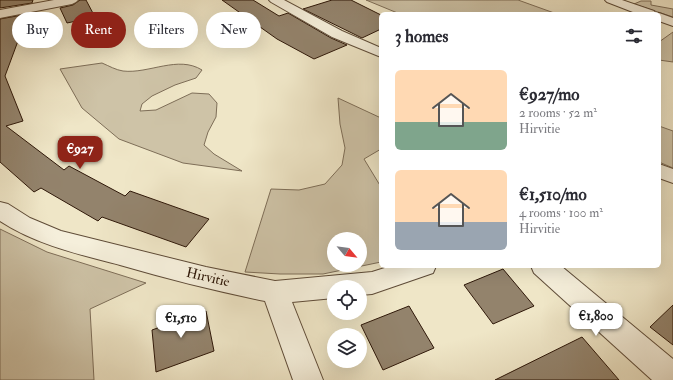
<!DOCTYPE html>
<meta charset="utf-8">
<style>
:root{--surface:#fff;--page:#f7f7f7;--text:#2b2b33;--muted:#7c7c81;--accent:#8f2418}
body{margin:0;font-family:"IM FELL Double Pica",serif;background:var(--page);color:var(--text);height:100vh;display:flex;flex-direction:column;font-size:15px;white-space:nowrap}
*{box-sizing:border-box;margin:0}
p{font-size:13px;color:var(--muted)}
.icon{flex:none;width:22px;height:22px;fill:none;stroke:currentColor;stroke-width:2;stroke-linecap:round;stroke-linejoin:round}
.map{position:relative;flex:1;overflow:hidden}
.details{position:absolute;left:379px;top:12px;width:282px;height:256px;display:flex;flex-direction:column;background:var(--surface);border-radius:6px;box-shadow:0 4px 16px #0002}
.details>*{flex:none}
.hud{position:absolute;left:12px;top:12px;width:307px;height:36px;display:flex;gap:8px}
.needle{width:26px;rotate:119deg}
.buttons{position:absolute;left:327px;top:232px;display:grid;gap:8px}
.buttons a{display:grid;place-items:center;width:40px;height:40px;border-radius:50%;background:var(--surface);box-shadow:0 4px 16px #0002;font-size:20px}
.price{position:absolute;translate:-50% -34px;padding:0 9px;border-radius:8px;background:#fff;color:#222;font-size:13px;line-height:26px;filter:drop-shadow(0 1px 2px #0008)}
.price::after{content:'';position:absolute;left:50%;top:24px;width:12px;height:9px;margin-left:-6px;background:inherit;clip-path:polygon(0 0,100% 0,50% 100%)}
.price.current{background:var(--accent);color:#fff}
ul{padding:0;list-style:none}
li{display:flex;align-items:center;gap:12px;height:100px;padding:0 16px}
li span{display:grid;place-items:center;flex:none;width:112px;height:80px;border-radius:6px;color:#555}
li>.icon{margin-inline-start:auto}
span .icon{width:48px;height:48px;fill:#fffc;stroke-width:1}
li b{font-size:17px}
h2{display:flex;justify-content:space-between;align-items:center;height:48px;padding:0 16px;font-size:17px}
.pill{padding:0 14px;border-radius:18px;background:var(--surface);box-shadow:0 4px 16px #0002;font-size:14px;line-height:36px}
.pill.current{background:var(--accent);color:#fff}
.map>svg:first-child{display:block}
.green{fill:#cec3a7;stroke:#7e6e58;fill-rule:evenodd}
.building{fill:#93836c;stroke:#2f1809}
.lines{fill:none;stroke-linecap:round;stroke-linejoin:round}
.street-casing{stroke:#5f4c38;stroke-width:2}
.street{fill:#f5efdb;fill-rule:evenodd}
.labels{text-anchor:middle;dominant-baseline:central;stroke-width:3.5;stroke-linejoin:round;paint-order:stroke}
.street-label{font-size:14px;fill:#2f1809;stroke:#f5efdb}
</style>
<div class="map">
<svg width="673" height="380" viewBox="0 0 673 380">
<rect width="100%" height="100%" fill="#efe6c7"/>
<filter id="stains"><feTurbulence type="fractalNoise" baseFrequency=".005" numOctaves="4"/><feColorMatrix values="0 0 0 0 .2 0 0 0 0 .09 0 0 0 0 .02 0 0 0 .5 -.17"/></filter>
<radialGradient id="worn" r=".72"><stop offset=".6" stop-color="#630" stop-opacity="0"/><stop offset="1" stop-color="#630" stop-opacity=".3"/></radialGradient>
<!-- green -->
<g class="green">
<polygon points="366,0 518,0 557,14 400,14"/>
<polygon points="641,1 651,1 651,5 673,9 673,17 634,4"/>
<polygon points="673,32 673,62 659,60 659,42"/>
<path d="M102,63C109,66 116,70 123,71C149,74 178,55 202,70L196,78L175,85L152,96L142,104L140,111L156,110L192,93L209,94L217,103L216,117L208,132L204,145L214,154L242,171L183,163L119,139L82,108L60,69Z"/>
<path d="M338,98L381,118V149L364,159L381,187V262L323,274H280L245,272L271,189L299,190L325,184L342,165L345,148L340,124ZM334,239H360V265H334Z"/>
<polygon points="659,126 673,131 673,168 659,162"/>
<polygon points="0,229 47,252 146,283 90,309 94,380 0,380"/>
</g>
<!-- building -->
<g class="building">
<polygon points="0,0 33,0 32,3 0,8"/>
<polygon points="80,0 86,0 95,17 67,23 60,8 73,5"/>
<polygon points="222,0 253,0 279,16 288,13 331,38 347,45 314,59 277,39"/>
<polygon points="332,0 351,0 381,15 381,29 362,38 303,9"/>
<polygon points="28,14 5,76 23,121 6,126 64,170 69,166 125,196 130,191 209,219 186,247 102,217 98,221 41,188 34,192 0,162 0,19"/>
<polygon points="503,269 534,306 493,324 464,285"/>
<polygon points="673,305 673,345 650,327"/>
<polygon points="409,306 434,348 383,370 361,325"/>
<polygon points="187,310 188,317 206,311 214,351 156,372 152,330 163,326 162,318"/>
<polygon points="582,337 619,380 495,380"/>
</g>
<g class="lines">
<defs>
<g id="street">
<polygon points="54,0 78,0 76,2 72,4 0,18 0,10"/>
<polygon points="269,0 284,0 342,31 381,48 381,57 332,37 271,2"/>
<polygon points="605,0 622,0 654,11 656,14 659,13 673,18 673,26 659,21 659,14 638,14 607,2"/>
<polygon points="659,164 673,169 673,183 659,178"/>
<path d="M0,202L8,204L30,218L61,231L206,267L275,281L372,272L391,266H436L433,273L372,294L360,295V287H334V298L292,302L323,380H293L265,301C216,291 168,279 120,265C78,254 37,245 0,221Z"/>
<polygon points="531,266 561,266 673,359 673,380 652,380 534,273"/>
</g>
</defs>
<!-- street casing -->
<use href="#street" class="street-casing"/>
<!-- street -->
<use href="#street" class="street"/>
</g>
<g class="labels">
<!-- street labels -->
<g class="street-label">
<text transform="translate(208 277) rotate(13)">Hirvitie</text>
</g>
</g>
<rect width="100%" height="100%" filter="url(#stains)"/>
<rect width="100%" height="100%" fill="url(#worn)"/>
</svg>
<div class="buttons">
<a><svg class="needle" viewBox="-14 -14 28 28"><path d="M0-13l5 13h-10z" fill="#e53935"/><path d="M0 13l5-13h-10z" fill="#7c7c81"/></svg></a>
<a><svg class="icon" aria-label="locate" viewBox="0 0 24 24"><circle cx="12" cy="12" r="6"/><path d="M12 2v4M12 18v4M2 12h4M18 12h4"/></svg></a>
<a><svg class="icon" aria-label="layers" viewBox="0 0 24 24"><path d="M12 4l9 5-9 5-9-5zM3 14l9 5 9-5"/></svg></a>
</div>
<b class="price current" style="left:80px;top:170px">€927</b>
<b class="price" style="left:596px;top:337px">€1,800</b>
<b class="price" style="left:181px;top:339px">€1,510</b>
<div class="hud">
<a class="pill">Buy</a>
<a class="pill current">Rent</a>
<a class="pill">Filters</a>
<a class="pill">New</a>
</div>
<section class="details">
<h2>3 homes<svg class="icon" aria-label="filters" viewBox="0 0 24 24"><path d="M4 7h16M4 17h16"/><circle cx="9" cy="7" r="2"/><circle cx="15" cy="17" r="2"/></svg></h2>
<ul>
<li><span style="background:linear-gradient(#ffd9b3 65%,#7fa58c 0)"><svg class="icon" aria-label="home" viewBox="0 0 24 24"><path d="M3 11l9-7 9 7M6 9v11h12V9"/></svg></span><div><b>€927/mo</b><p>2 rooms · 52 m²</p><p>Hirvitie</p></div></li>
<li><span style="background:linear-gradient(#ffd9b3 65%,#9aa5b1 0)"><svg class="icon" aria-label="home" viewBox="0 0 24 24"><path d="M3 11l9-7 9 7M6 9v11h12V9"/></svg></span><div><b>€1,510/mo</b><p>4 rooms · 100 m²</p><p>Hirvitie</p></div></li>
</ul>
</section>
</div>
